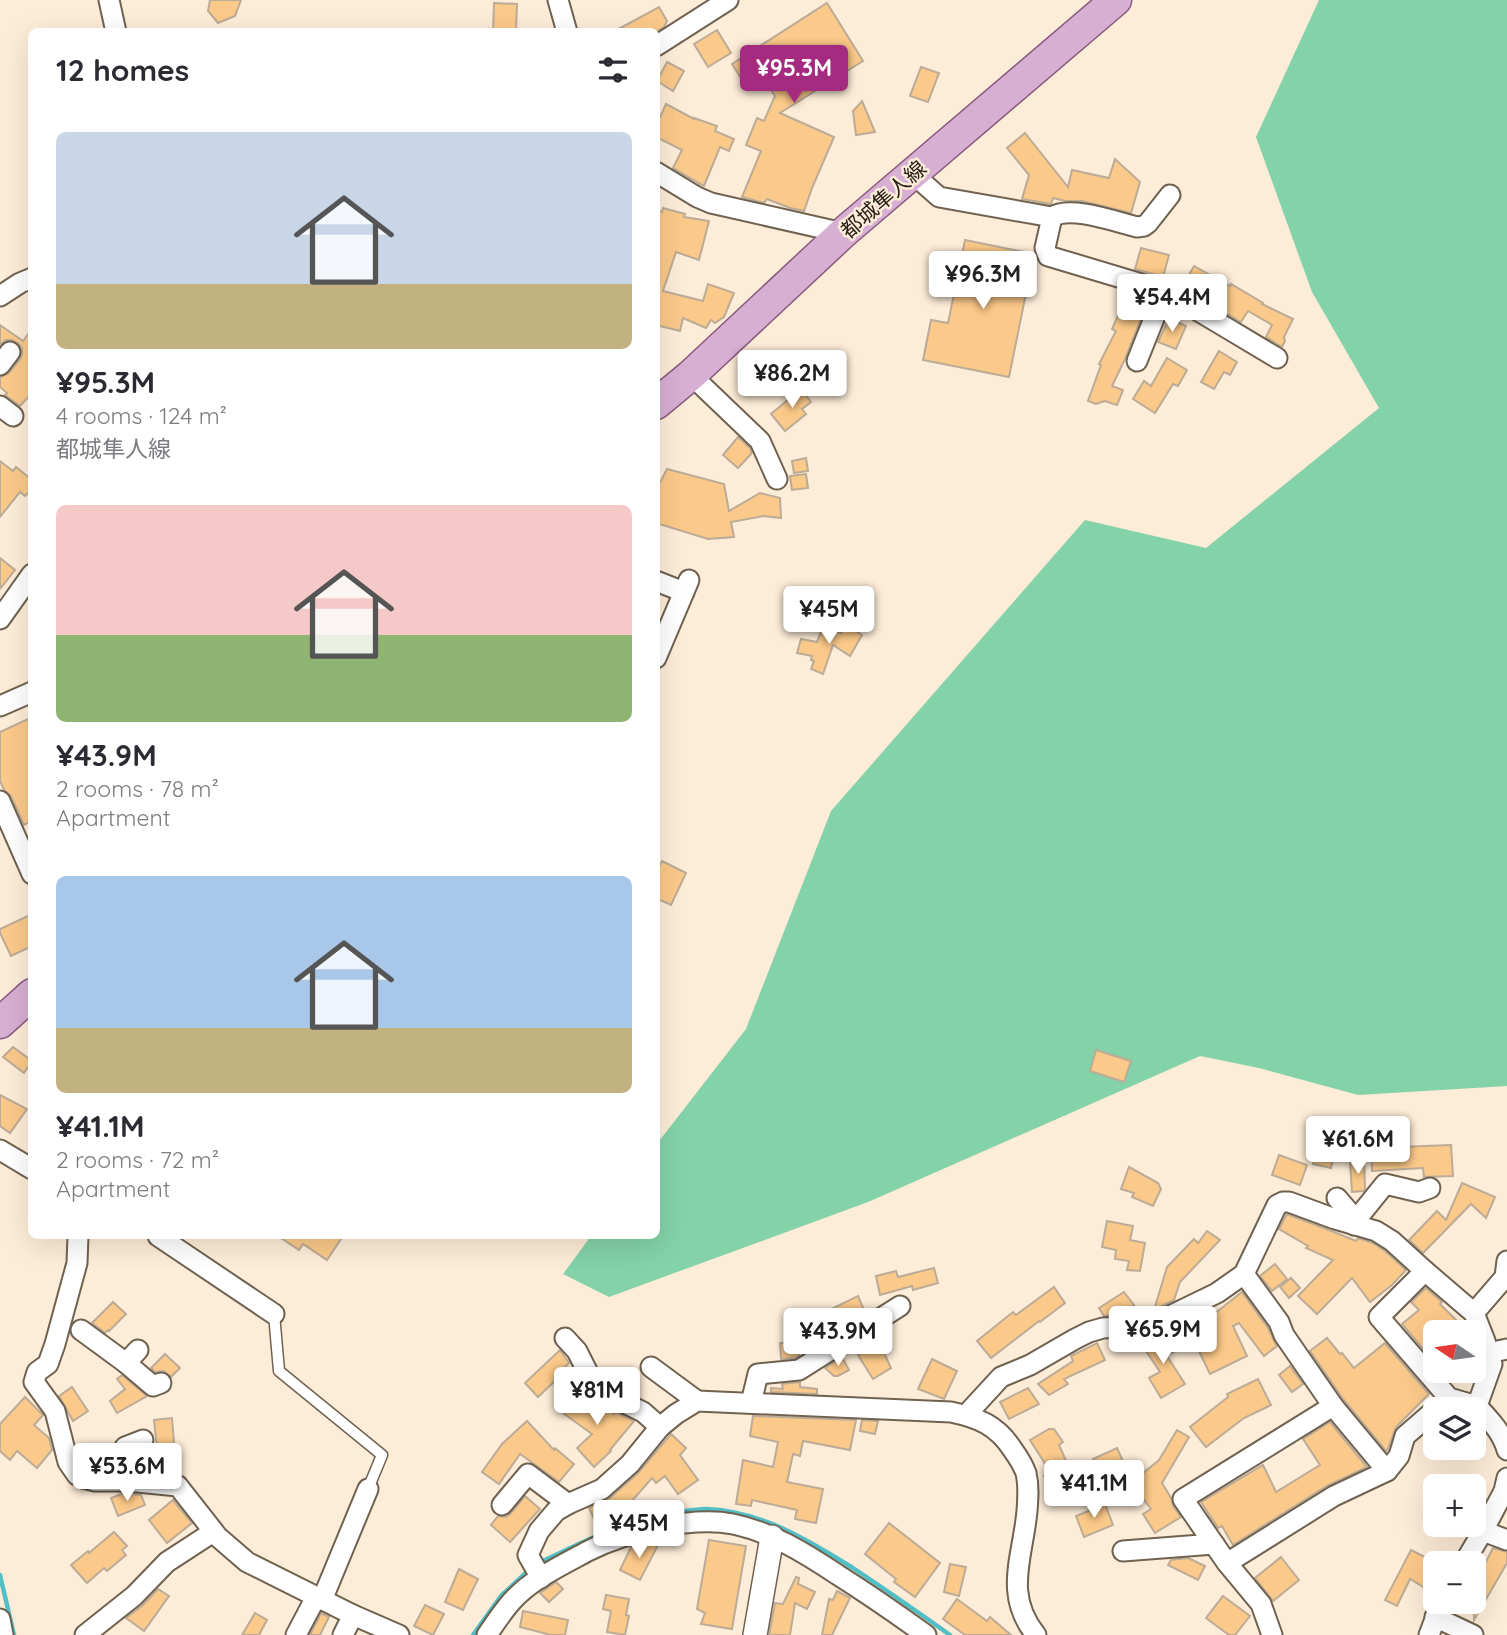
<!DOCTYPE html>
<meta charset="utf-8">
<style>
:root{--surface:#fff;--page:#f2f2f3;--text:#2b2b33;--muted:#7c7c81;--accent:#a52b81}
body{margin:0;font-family:Quicksand,"Noto Sans JP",sans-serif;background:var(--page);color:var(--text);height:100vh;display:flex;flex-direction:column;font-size:26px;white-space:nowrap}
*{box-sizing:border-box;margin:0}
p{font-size:23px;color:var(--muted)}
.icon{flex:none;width:38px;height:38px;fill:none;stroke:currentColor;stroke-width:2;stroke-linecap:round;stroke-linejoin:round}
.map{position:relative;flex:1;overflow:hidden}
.panel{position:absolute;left:28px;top:28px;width:632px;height:1211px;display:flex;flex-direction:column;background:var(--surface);border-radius:10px;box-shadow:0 7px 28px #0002}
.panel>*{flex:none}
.needle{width:46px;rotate:283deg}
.buttons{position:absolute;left:1423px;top:1320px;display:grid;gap:14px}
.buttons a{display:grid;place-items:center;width:63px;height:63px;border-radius:10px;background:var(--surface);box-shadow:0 7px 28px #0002;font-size:35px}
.price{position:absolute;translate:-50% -60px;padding:0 16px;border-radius:7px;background:#fff;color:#222;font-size:23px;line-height:46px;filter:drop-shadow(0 2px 4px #0008)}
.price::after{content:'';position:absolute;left:50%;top:42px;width:21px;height:16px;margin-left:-10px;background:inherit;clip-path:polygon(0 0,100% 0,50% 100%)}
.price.selected{background:var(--accent);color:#fff}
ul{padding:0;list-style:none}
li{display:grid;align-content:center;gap:14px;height:371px;padding:0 28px}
li span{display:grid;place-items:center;height:217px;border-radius:10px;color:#555}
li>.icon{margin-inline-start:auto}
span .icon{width:126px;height:126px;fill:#fffc;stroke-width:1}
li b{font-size:30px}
h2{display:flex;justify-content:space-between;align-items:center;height:84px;padding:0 28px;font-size:30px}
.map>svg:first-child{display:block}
.forest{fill:#84d2a7}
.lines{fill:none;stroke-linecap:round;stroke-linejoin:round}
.stream{stroke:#52bec5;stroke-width:4.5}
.building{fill:#fbc989;stroke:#bbab97;stroke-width:2}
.service-casing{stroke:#706250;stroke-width:13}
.minor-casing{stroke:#706250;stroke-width:23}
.tertiary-casing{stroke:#706250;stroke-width:26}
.primary-casing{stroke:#885a7e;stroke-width:33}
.service{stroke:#fff;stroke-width:10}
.minor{stroke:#fff;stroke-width:19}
.tertiary{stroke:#fff;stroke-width:23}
.primary{stroke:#d7afd3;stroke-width:30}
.labels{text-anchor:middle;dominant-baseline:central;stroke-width:5;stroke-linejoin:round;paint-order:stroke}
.street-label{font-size:21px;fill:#272119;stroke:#fdecd7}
</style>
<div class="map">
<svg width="1507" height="1635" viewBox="0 0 1507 1635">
<rect width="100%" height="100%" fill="#fdecd7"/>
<!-- forest -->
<polygon class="forest" points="1319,0 1507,0 1507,1086 1358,1095 1259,1068 1200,1056 868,1202 609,1297 563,1274 591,1236 656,1236 656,1145 746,1029 831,811 1085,520 1206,548 1379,408 1312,292 1256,137"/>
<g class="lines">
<!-- stream -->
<g class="stream">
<path d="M539,1563C587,1540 626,1519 679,1512C688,1511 697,1509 706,1509C761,1511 808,1540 853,1568C886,1590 918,1612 950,1635"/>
<polyline points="0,1575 14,1635"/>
<polyline points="473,1635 501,1596 529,1570"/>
</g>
</g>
<!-- building -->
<g class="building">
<polygon points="210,0 241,0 235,16 218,23 208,11"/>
<polygon points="494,3 517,4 516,32 493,32"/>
<polygon points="827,3 863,61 780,113 834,137 812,188 804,211 790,208 767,199 764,203 742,197 761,151 746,145 757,118 764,121 775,96 766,82 746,86 732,64"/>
<polygon points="659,7 667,21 664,27 656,32 613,32"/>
<polygon points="717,30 731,53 708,67 694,44"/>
<polygon points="667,62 684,71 673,91 657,81"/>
<polygon points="921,67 939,73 928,102 910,96"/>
<polygon points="862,101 875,132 856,135 853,111"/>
<polygon points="666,104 694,119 694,118 717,126 715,131 734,139 729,151 720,147 704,186 673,168 682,150 656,137 656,126"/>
<polygon points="1025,133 1068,187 1072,170 1109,178 1115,159 1140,182 1131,213 1082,201 1065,201 1053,198 1051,204 1022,199 1029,175 1007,148"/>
<polygon points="663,208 685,214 684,217 709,221 699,260 676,252 663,291 703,301 708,284 734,293 724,317 715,323 711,320 706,328 683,318 680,331 656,325 656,210 662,212"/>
<polygon points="965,240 1034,254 1009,377 923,360 931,320 948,323"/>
<polygon points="1141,248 1169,255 1163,277 1135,269"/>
<polygon points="1194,266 1230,286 1231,284 1263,303 1262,304 1293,319 1284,337 1285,341 1282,347 1266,337 1272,325 1248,311 1241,322 1182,287"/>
<polygon points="1132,304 1144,311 1125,359 1112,386 1123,390 1117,405 1105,401 1096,404 1088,401 1101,365 1099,364 1116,331 1112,329 1119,313 1126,317"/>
<polygon points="1169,318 1186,326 1176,349 1158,342"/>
<polygon points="0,325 23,341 32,329 32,393 20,406 5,395 7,393 0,387 0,377 9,373 20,359 22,354 22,348 18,343 12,340 6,340 0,345"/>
<polygon points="1219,351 1237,362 1230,375 1224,372 1214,389 1201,382"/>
<polygon points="1167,358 1187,370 1178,386 1173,384 1155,413 1133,399 1144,381 1151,386"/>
<polygon points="801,389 811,402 802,409 806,414 785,431 771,414"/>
<polygon points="738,437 750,448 752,453 738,468 723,455"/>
<polygon points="806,458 808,471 794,473 792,461"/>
<polygon points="0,461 13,471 16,467 32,480 32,489 25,496 20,492 0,517"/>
<polygon points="667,469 724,484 729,511 760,493 780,498 781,518 764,516 731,522 734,537 708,539 656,523 656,490"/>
<polygon points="806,474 808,488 792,490 790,476"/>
<polygon points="0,558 15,570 0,589"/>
<polygon points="846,625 862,635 850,656 833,645 823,674 811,669 814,661 811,660 812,656 797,653 801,639 817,642 823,626 841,633"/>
<polygon points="28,719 32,727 32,821 24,825 11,796 4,790 0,781 0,732"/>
<polygon points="662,861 686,873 671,905 656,898 656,873"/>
<polygon points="32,914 32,946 11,956 0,933 0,929"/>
<polygon points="13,1047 32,1061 24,1073 3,1057"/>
<polygon points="1096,1050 1131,1061 1124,1082 1090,1071"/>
<polygon points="0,1095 27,1109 10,1133 0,1126"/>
<polygon points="1451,1145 1453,1176 1424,1177 1423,1168 1372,1171 1371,1148"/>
<polygon points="1316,1149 1334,1153 1331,1168 1313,1164"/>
<polygon points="1279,1155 1307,1165 1300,1185 1272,1175"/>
<polygon points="1364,1161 1365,1189 1364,1191 1352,1192 1350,1162"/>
<polygon points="1129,1167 1158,1183 1161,1189 1153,1206 1132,1197 1134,1193 1121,1189"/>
<polygon points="1462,1183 1495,1197 1486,1218 1471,1204 1423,1253 1409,1240 1437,1211 1446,1220"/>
<polygon points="1287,1214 1334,1232 1356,1241 1358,1238 1373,1243 1385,1251 1406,1270 1392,1285 1370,1302 1352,1278 1317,1314 1298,1296 1333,1260 1306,1248 1308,1246 1279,1229"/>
<polygon points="1107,1221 1133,1226 1130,1240 1145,1243 1140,1271 1127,1270 1129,1261 1115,1259 1116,1250 1102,1247"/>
<polygon points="1207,1231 1220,1240 1180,1282 1174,1300 1154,1310 1167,1267 1194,1239 1198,1243"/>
<polygon points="278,1236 343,1236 327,1260 303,1244 299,1250"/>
<polygon points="1275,1264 1287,1279 1272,1291 1260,1276"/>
<polygon points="934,1268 938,1283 913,1290 912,1286 880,1295 876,1276 896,1271 898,1277"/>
<polygon points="1291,1278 1300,1288 1289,1298 1280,1287"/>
<polygon points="1054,1287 1065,1303 1040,1322 1039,1321 991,1358 977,1341 1013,1312 1016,1315"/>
<polygon points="1426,1288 1442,1302 1440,1304 1468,1332 1435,1332 1435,1363 1402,1324 1419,1310 1411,1302"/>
<polygon points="1124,1292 1134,1305 1120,1315 1104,1316 1099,1308"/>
<polygon points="1242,1292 1268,1328 1277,1346 1264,1356 1239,1323 1233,1326 1247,1356 1210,1374 1197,1347 1192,1347 1183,1327 1195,1324 1189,1322 1213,1310 1214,1314"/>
<polygon points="858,1296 865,1312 842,1324 840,1320 802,1335 797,1321 820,1312 821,1314"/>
<polygon points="113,1302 126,1314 109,1331 108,1330 105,1333 92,1323"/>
<polygon points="1164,1334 1162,1339 1173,1352 1167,1356 1185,1384 1161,1398 1149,1378 1160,1372 1140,1342"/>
<polygon points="1327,1338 1340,1354 1342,1353 1354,1368 1385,1343 1429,1394 1396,1427 1388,1449 1386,1451 1343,1399 1310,1351"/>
<polygon points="798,1342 799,1356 795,1358 781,1359 780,1343"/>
<polygon points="879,1342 891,1368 873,1379 858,1355"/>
<polygon points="1097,1343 1105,1360 1064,1379 1068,1384 1049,1395 1038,1384 1073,1361 1071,1356"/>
<polygon points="560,1350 569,1363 556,1376 558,1378 538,1397 525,1383"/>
<polygon points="165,1354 180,1368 171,1377 164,1371 155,1372 151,1368"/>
<polygon points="842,1357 849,1370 838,1376 834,1376 825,1368"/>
<polygon points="932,1359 957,1371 944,1399 918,1389"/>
<polygon points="1290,1366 1303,1384 1292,1392 1279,1375"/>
<polygon points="122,1375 147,1396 117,1413 110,1401 125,1389 117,1379"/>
<polygon points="1258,1379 1271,1405 1244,1418 1206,1447 1190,1427 1228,1397 1227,1394"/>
<polygon points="800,1382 800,1387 817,1389 817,1394 771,1392 771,1388 783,1389 782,1384"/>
<polygon points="72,1387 88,1411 73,1421 59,1396"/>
<polygon points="1028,1388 1039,1404 1009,1419 1000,1402"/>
<polygon points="580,1389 591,1400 614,1414 616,1412 634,1421 610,1450 611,1451 594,1467 577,1448 592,1434 563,1413"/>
<polygon points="25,1397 43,1415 34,1425 49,1438 52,1450 37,1468 17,1451 10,1460 0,1451 0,1424"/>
<polygon points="753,1416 856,1420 850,1450 803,1441 800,1456 793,1454 787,1482 823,1489 816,1523 795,1519 797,1510 752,1500 751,1506 736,1504 743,1460 773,1467 778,1442 750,1436"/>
<polygon points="172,1418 175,1455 158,1457 154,1420"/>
<polygon points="862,1420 878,1421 875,1434 860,1431"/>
<polygon points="527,1421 554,1450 555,1448 574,1464 559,1482 520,1454 499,1484 482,1472 502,1444"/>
<polygon points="1330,1422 1367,1467 1327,1486 1233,1545 1222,1526 1218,1528 1201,1502 1263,1465 1276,1492 1320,1465 1303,1439"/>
<polygon points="1049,1429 1054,1429 1063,1442 1059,1445 1076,1483 1052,1494 1044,1476 1051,1473 1030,1440"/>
<polygon points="1177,1430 1189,1437 1162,1483 1171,1498 1173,1506 1181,1517 1155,1533 1143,1514 1151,1509 1131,1483 1159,1460"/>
<polygon points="671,1434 686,1448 680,1455 698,1480 678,1494 665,1476 656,1483 652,1478 624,1510 596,1523 589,1508 610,1498 638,1473"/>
<polygon points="1117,1448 1126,1468 1102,1479 1093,1459"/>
<polygon points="124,1493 141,1495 145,1505 118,1516 111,1498"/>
<polygon points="525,1496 540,1509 510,1542 491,1525 498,1516 506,1517 511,1513"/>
<polygon points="173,1500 192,1523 167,1543 149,1520"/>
<polygon points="1105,1504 1113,1525 1084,1537 1076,1516"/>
<polygon points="889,1523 940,1563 915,1597 894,1582 896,1579 865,1554"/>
<polygon points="114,1532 127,1546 122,1550 126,1555 107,1571 104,1568 87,1583 71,1565 88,1551 89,1553"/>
<polygon points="709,1540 746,1546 732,1629 701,1624 705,1613 697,1609"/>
<polygon points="651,1542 658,1545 640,1580 620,1570 631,1547"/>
<polygon points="1493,1548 1507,1552 1507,1563 1474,1620 1474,1614 1454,1603 1454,1601 1474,1601 1474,1585"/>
<polygon points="1411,1550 1435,1562 1435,1591 1433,1593 1410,1579 1397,1606 1385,1600"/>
<polygon points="1281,1557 1299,1580 1273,1601 1255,1578"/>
<polygon points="1188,1558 1205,1566 1198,1580 1168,1565 1171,1560"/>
<polygon points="950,1564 966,1567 959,1596 944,1592"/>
<polygon points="459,1569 478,1579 463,1610 445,1602"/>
<polygon points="796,1577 799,1578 798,1584 815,1592 807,1609 795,1603 790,1635 769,1635 775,1603 783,1604"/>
<polygon points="556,1582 563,1589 549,1602 540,1593"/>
<polygon points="158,1589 169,1596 144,1631 126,1618 143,1605"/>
<polygon points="837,1591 850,1598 832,1635 822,1635 829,1599 833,1600"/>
<polygon points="606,1595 629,1599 626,1615 629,1616 625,1635 607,1632 611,1611 603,1609"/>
<polygon points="1223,1596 1250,1616 1235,1635 1229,1635 1206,1618"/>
<polygon points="957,1599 987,1621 990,1617 1011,1635 965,1635 943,1619"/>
<polygon points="425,1605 444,1614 433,1635 414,1626"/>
<polygon points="523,1611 568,1620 565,1635 551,1635 520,1627"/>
<polygon points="255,1613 267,1620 259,1635 242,1635"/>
<polygon points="321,1613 329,1617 320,1635 310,1635"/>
</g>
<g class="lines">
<defs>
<polyline id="service" points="274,1314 279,1371 382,1455 368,1489"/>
<g id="minor">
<polyline points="109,0 116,32"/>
<polyline points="558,0 567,32"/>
<polyline points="656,46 728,0"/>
<polyline points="656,172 697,197 711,203 843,233"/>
<polyline points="913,174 939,197 1052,217 1045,248 1048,256 1165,291 1277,358"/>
<path d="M1052,217C1070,205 1116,222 1137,227L1144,226L1148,223L1170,195"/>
<polyline points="0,296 20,283 32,278"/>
<polyline points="1137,361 1165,291"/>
<polyline points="0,365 10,352"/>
<polyline points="691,375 760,441 777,479"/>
<polyline points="0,406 13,416"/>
<polyline points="656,581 684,592"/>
<polyline points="0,619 32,574"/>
<polyline points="656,658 689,580"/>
<polyline points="0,706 32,692"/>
<polyline points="0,801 32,874"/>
<polyline points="0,1150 32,1169"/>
<polyline points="1337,1198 1356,1220"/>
<polyline points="1354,1225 1356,1220 1385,1184 1419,1192 1430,1188"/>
<polyline points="78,1236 77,1263 55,1344 48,1364 37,1372 34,1382 55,1411 68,1462 77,1475 83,1478 95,1481 127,1481 178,1486 218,1537 247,1562 353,1615 399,1635"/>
<polyline points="158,1236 274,1314"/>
<polygon points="1425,1271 1474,1313 1485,1341 1492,1364 1477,1406 1449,1398 1379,1317"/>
<polyline points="1244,1274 1279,1322 1284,1335 1333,1406"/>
<polyline points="1474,1313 1505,1277 1507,1261"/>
<polyline points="81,1330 126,1363 138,1350"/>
<polyline points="565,1338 577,1351 596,1389 643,1412 660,1427"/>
<polyline points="1488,1353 1507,1349"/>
<polyline points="126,1363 153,1386 161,1383"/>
<polyline points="651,1367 697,1401"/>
<polyline points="751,1403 758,1374 799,1370 900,1306"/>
<path d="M1477,1406C1489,1419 1502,1432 1507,1450"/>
<polyline points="966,1415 1001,1377 1030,1365 1075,1339 1089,1332 1103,1328 1151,1325 1217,1293 1244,1274 1277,1205 1283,1202 1289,1202 1335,1219 1376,1231 1392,1241 1425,1271"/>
<polyline points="1387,1471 1399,1456 1405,1436 1435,1410"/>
<polyline points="127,1481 123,1451 125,1447 143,1440"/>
<polyline points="502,1505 528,1474 568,1504"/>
<polyline points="1483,1531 1504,1491 1507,1478"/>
<polyline points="1123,1551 1214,1544"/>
<polyline points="1227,1563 1334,1496 1387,1471 1333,1406 1183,1499 1227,1563 1261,1604 1272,1635"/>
<polyline points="1464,1563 1483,1531 1507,1540"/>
<path d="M541,1578L528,1555L539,1531L556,1511L568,1504L602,1489L630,1464L660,1427L676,1414L697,1401L951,1412C979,1418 997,1425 1013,1450C1018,1457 1023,1465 1026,1473C1029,1486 1028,1498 1027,1511C1023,1557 1003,1594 1036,1635"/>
<polyline points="322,1600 368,1489"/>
<polyline points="1435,1617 1473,1635"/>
<polyline points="0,1619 3,1635"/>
<polyline points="85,1635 134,1596 167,1562 213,1532"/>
<polyline points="296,1635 316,1597"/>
<polyline points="343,1635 353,1615"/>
<path d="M487,1635C495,1623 503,1611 512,1601C532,1579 562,1565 588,1551C625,1532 691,1516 733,1524C771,1532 805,1553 838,1575C868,1594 897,1614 926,1635"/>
<polyline points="1429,1635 1442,1601"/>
</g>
<polyline id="tertiary" points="755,1635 772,1537"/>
<g id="primary">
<polyline points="656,404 691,375 843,233 1116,0"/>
<polyline points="0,1023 32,994"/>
</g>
</defs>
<!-- service casing -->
<use href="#service" class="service-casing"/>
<!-- minor casing -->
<use href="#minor" class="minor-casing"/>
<!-- tertiary casing -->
<use href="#tertiary" class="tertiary-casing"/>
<!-- primary casing -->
<use href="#primary" class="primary-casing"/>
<!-- service -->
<use href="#service" class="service"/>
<!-- minor -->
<use href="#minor" class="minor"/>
<!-- tertiary -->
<use href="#tertiary" class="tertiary"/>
<!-- primary -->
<use href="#primary" class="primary"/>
</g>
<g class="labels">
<!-- street labels -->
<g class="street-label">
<text transform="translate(883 199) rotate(-41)">都城隼人線</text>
</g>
</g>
</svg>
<div class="buttons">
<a><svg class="needle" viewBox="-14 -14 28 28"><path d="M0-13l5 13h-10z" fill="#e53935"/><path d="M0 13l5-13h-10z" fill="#7c7c81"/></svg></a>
<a><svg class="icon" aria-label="layers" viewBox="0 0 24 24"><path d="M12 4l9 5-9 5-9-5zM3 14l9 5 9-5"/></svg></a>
<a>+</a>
<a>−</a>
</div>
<b class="price selected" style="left:794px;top:105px">¥95.3M</b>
<b class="price" style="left:983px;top:311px">¥96.3M</b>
<b class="price" style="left:1172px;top:334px">¥54.4M</b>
<b class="price" style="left:792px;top:410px">¥86.2M</b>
<b class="price" style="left:829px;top:646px">¥45M</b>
<b class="price" style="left:1358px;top:1176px">¥61.6M</b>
<b class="price" style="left:1163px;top:1366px">¥65.9M</b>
<b class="price" style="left:838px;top:1368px">¥43.9M</b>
<b class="price" style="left:597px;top:1427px">¥81M</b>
<b class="price" style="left:127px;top:1503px">¥53.6M</b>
<b class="price" style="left:1094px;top:1520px">¥41.1M</b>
<b class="price" style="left:639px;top:1560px">¥45M</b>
<section class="panel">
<h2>12 homes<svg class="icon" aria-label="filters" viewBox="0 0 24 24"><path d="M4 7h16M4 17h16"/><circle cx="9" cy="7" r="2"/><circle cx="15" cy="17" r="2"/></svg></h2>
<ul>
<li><span style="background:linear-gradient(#c9d6e8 70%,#c2b280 0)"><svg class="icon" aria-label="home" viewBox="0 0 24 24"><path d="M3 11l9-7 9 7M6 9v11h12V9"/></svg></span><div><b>¥95.3M</b><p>4 rooms · 124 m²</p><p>都城隼人線</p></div></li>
<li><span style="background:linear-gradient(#f6c9c9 60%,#8fb573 0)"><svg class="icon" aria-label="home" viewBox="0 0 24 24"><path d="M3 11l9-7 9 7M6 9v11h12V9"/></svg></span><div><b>¥43.9M</b><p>2 rooms · 78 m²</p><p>Apartment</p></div></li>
<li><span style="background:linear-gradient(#a9c7e8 70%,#c2b280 0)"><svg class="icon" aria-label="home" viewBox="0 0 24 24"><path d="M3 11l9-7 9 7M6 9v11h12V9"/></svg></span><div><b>¥41.1M</b><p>2 rooms · 72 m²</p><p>Apartment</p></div></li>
</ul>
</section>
</div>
